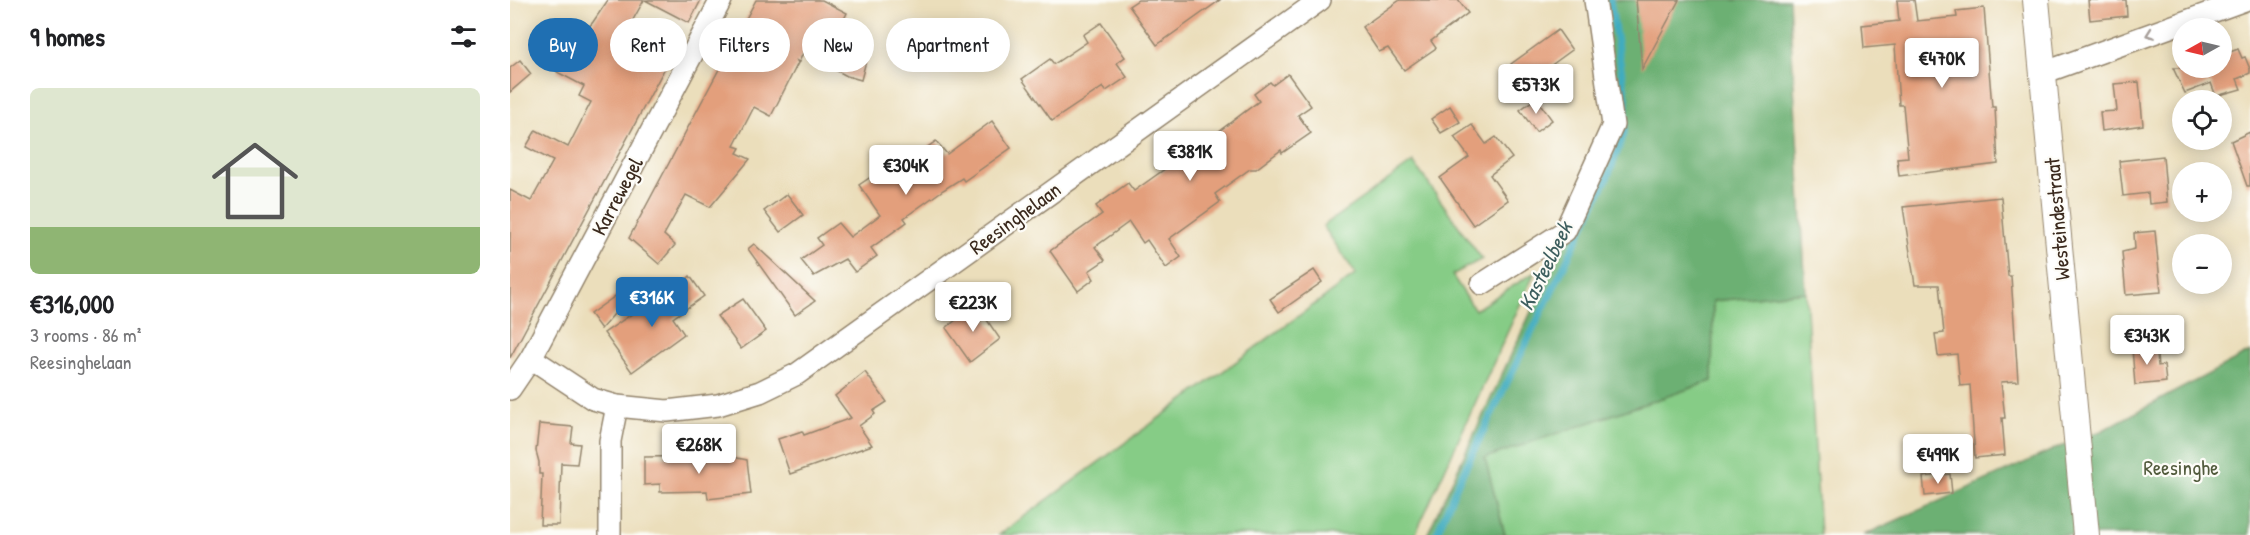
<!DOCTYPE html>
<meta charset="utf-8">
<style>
:root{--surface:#fff;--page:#f6f6f6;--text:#202124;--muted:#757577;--accent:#1f6fb2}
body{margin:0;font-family:"Patrick Hand",sans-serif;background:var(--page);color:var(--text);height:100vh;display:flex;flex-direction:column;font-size:22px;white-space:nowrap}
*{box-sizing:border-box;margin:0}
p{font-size:20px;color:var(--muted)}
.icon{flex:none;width:33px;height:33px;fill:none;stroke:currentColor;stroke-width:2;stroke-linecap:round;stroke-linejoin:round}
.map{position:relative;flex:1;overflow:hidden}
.sheet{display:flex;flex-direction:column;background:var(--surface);width:510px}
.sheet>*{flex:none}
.guide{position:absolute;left:18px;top:18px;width:570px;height:54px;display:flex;gap:12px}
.needle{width:39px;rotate:262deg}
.buttons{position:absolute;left:1662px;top:18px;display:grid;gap:12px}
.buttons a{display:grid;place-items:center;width:60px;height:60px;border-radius:50%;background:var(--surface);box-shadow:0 3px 15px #0003;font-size:30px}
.price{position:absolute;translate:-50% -51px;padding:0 14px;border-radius:6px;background:#fff;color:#222;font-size:20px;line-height:39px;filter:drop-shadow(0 2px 3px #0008)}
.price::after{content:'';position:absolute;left:50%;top:36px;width:18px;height:14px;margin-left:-9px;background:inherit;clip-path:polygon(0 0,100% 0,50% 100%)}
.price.current{background:var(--accent);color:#fff}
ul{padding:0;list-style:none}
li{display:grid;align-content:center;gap:12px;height:318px;padding:0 30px}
li span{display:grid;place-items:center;height:186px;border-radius:9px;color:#555}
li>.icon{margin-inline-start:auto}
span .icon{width:108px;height:108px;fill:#fffc;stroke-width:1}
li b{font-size:26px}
h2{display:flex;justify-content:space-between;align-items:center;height:72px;padding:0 30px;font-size:26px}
.chip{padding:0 21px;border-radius:27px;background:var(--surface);box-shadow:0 3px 15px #0003;font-size:21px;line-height:54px}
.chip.current{background:var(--accent);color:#fff}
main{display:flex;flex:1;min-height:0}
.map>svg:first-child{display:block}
.green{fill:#86cc86;stroke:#607b52;stroke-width:1.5}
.forest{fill:#6cb073;stroke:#546d48;stroke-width:1.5}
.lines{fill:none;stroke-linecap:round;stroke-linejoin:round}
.stream{stroke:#40acbf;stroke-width:7}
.building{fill:#e39f7b}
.minor-casing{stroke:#93846c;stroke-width:24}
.tertiary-casing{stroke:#93846c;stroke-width:28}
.minor{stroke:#fff;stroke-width:21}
.tertiary{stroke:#fff;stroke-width:26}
.oneway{stroke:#a79f9a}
.labels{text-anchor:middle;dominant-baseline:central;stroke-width:4.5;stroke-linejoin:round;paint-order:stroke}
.street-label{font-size:21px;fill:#3b2a1e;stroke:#fdfcf7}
.park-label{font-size:21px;fill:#525b3d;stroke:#fdfcf7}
.water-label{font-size:22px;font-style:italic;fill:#3d5e5e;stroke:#fdfcf7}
</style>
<main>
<section class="sheet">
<h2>9 homes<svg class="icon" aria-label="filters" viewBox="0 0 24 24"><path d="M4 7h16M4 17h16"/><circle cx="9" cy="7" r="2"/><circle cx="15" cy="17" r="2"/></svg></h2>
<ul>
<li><span style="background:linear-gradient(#dfe7d0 75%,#8fb573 0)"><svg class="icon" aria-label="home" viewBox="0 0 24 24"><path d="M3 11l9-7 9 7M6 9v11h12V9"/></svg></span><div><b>€316,000</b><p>3 rooms · 86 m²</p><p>Reesinghelaan</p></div></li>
</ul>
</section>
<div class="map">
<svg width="1740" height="535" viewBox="0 0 1740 535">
<rect width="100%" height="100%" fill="#fdfcf7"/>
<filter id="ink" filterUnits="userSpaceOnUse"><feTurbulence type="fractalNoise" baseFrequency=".0167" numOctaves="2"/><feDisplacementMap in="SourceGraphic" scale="12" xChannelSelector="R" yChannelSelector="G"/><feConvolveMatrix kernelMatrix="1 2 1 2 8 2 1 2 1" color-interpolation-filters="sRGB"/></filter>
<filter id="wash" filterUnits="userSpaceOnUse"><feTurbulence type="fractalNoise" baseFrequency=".008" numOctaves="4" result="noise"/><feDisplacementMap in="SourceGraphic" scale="24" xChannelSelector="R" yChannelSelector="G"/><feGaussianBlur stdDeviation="1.35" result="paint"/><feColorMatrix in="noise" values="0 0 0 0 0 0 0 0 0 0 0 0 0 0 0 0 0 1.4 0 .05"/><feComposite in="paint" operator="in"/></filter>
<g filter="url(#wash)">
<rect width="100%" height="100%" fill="#ebdebb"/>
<!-- green -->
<g class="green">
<polygon points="903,162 972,259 942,275 965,310 1025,272 905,535 489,535 846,274 813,226"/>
<polygon points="1296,292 1310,535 995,535 974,458 1202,381 1203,301"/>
</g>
<!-- forest -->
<g class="forest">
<polygon points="1097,0 1279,0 1296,292 1203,301 1202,381 975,458 995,535 917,535 1041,269 1104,151 1111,119 1092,4"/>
<polygon points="1740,352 1740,535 1513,535 1512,531 1504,535 1354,535 1547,448 1591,431"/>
</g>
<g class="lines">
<!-- stream -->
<polyline class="stream" points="926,535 947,485 1098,176 1114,134 1116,98 1100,0"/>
</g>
<g id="blocks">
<!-- building -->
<g class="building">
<polygon points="98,0 134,0 114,36 159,60 0,358 0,190 21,201 43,161 16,147 26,130 58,147 81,102 69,96 74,86 47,72 70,34 72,35 83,22"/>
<polygon points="135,0 191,0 179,23"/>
<polygon points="246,0 312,0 337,13 321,45 356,61 351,80 337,76 293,53 289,62 287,61 288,63 261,116 244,107 224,146 230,148 227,153 240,159 200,207 176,195 154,235 165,245 149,264 119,238"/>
<polygon points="628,0 710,0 647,45 619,6"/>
<polygon points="890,0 948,0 958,13 921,41 926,48 894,70 878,48 869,52 852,27"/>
<polygon points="1126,0 1169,0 1132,69"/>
<polygon points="1387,0 1404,0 1407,21 1447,17 1446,11 1474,8 1482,107 1485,107 1488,164 1389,176 1387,158 1398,157 1393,105 1389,105 1385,45 1354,48 1352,25 1389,21"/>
<polygon points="1578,0 1616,0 1617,16 1580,20"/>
<polygon points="591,23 615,57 607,63 617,77 596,91 593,87 542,121 512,79 540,59 544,64 577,42 573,35"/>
<polygon points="1048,30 1062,50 1036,69 1037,70 1031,75 1034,78 1019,89 1001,64"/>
<polygon points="1728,49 1732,58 1735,57 1740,69 1740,73 1727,79 1731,89 1706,96 1701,83 1675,93 1663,68 1712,68 1712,55"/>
<polygon points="10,60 21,74 0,92 0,68"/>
<polygon points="778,74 801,106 788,115 801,133 772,153 771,150 746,169 740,169 705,194 710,202 659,239 671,257 656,268 637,240 633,243 619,222 585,247 595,260 579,271 584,279 568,291 540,251 592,214 586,206 618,183 624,191 676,154 677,155 749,101 744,94 760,82 763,85"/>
<polygon points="1629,82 1633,125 1592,131 1590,112 1607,111 1604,84"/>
<polygon points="1026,98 1042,120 1026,132 1010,110"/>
<polygon points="940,106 950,122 931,133 921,119"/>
<polygon points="482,121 501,148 454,181 452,178 433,190 394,218 397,222 361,248 367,256 345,272 335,259 304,276 291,260 312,245 307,238 328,223 340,237 370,215 349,185 392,156 397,162 426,141 437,154"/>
<polygon points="962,125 976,144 986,137 1002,158 980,175 998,200 963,225 930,178 959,157 944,137"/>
<polygon points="1740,132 1740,186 1737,186 1721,141"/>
<polygon points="1653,156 1657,202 1639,204 1638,193 1613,196 1609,161"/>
<polygon points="277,194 293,215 270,232 254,211"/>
<polygon points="1491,197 1498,276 1501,276 1508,381 1491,382 1495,418 1492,418 1495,455 1465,458 1460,385 1450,386 1447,354 1428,356 1425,334 1434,333 1429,285 1405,285 1393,207"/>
<polygon points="1645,231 1651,292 1616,295 1612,252 1625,249 1624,233"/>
<polygon points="244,244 305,301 285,315 238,249"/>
<polygon points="804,270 812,282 769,312 760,299"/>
<polygon points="180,276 194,296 163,318 174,334 122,372 94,333 131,308 142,317"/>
<polygon points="121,285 125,290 91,329 80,314"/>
<polygon points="233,299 256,331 231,349 207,316"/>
<polygon points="466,304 490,339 460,362 436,328"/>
<polygon points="1646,346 1648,366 1654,365 1656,382 1625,385 1622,348"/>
<polygon points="355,372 377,402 363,411 365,414 349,426 362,445 280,474 268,439 292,431 294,435 341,418 325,396"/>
<polygon points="29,424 63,427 61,443 70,444 67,464 51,463 49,525 30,525 32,474 29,474 29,462 26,451"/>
<polygon points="222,452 222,457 237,460 241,494 198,499 197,491 150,492 150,484 134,485 134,457 202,456 202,454"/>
<polygon points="1440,474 1442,493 1415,496 1413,477"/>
</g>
</g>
</g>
<g filter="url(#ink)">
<use href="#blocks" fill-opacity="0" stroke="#93846c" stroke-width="1.5"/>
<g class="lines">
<defs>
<g id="minor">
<polyline points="1533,73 1735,0"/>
<polyline points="972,284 1055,231 1103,125 1085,0"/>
<polyline points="21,358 83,399 107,406 157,411 208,405 250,392 287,374 810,0"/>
<polyline points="0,389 21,358 211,0"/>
<polyline points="100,535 100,441 107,406"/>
</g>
<polyline id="tertiary" points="1526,0 1576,535"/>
</defs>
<!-- minor casing -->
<use href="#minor" class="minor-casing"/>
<!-- tertiary casing -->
<use href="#tertiary" class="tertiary-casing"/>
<!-- minor -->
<use href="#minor" class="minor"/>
<!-- tertiary -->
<use href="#tertiary" class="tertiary"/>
</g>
<!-- one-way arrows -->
<defs><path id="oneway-chevron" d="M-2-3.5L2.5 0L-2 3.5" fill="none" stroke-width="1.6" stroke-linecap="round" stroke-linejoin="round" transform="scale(1.5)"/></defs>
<use class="oneway" href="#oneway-chevron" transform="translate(1640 34) rotate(160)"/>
</g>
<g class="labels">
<!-- street labels -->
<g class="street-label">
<text transform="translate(107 196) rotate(-62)">Karrewegel</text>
<text transform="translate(505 218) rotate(-36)">Reesinghelaan</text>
<text transform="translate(1547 219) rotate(-95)">Westeindestraat</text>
</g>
<!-- park labels -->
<g class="park-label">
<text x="1671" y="467">Reesinghe</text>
</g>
<!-- water labels -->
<g class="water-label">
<text transform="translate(1035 266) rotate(-64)">Kasteelbeek</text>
</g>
</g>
</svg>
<div class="buttons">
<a><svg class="needle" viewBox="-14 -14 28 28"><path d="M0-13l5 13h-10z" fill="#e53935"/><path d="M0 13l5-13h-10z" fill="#757577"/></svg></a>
<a><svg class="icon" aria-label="locate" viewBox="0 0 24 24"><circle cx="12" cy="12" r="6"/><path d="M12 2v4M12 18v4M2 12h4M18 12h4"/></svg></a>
<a>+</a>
<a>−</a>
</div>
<b class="price" style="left:1432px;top:89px">€470K</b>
<b class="price" style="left:1026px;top:115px">€573K</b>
<b class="price" style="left:680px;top:182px">€381K</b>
<b class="price" style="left:396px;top:196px">€304K</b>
<b class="price current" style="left:142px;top:328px">€316K</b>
<b class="price" style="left:463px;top:333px">€223K</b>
<b class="price" style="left:1637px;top:366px">€343K</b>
<b class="price" style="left:189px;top:475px">€268K</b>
<b class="price" style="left:1428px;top:485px">€499K</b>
<div class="guide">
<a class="chip current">Buy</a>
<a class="chip">Rent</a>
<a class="chip">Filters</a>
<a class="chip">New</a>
<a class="chip">Apartment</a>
</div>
</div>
</main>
